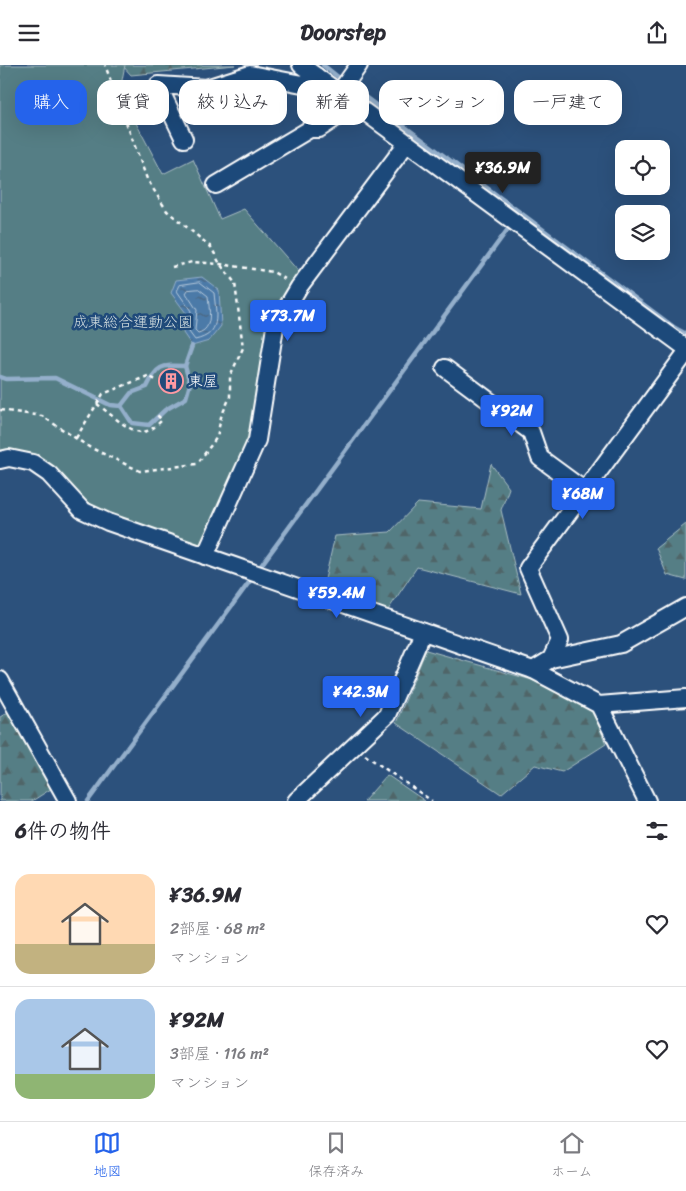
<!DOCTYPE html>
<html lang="ja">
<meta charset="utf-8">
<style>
:root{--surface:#fff;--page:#f2f2f3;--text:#2b2b33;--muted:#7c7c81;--line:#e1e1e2;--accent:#2563eb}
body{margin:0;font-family:Sriracha,"Klee One",sans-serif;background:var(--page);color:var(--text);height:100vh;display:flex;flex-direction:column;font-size:19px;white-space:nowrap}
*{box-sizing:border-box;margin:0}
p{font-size:16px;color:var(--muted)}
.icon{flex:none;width:28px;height:28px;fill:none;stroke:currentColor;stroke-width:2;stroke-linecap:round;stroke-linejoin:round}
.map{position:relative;height:736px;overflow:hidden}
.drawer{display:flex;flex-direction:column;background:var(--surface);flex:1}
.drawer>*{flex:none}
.hud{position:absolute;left:15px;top:15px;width:656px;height:45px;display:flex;gap:10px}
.controls{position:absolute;left:615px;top:75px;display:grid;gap:10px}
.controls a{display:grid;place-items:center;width:55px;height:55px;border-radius:10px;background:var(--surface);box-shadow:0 5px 20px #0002;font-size:25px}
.price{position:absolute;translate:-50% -42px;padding:0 11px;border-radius:5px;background:var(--accent);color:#fff;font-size:16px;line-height:32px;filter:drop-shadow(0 1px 2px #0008)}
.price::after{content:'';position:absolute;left:50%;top:30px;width:15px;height:11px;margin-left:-8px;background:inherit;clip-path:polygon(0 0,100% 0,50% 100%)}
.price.selected{background:#222;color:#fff}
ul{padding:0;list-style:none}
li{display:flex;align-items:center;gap:15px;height:125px;padding:0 15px}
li+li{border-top:1px solid var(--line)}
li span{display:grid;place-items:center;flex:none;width:140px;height:100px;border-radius:15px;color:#555}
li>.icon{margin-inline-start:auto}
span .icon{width:60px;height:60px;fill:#fffc;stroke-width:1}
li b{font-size:21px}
h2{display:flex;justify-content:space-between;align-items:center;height:60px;padding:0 15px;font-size:21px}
.tag{padding:0 18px;border-radius:15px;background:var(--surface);box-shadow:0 5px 20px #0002;font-size:18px;line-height:45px}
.tag.selected{background:var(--accent);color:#fff}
header{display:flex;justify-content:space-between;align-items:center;height:65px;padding:0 15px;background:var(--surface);font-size:22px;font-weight:700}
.menu{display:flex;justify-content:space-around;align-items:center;height:70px;border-top:1px solid var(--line);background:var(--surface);font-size:14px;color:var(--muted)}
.menu a{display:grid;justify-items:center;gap:2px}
.menu .selected{color:var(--accent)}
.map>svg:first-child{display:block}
.forest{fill:url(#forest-firs);stroke:#aabec2}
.park{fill:#557e85;stroke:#aabec2}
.water{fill:url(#water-ripples);stroke:#94afcb}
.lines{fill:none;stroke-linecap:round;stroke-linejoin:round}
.shore{stroke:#b7cadc;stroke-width:1}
.stream{stroke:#94afcb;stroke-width:4.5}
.minor-casing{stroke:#fff;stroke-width:20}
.path{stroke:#fff;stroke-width:2.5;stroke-dasharray:4 4;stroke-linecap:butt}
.minor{stroke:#1f4a7a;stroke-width:16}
.labels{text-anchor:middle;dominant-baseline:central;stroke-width:5;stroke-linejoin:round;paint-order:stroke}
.park-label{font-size:15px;fill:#d4dfe0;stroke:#1f4a7a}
.poi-label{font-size:15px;fill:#fff;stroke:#1f4a7a;text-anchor:start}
</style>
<header><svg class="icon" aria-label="menu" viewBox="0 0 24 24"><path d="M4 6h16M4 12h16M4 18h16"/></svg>Doorstep<svg class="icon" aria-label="share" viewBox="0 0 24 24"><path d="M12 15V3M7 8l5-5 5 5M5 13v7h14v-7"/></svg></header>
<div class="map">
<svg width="686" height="736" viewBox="0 0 686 736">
<defs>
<pattern id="forest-firs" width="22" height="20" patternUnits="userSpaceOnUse" patternTransform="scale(1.25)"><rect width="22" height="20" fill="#557e85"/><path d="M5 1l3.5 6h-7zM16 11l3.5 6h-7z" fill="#506568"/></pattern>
<pattern id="water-ripples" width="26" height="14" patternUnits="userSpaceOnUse" patternTransform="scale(1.25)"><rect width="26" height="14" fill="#4c7aa8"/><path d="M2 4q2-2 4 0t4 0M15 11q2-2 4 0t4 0" fill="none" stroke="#4c637a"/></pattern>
</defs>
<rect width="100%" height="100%" fill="#2c517c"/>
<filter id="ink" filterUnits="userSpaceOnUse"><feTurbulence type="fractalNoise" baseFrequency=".02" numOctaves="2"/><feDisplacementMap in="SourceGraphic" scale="10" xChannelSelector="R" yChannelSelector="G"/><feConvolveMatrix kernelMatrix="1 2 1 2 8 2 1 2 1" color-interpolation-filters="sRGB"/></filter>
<g filter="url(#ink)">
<!-- forest -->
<g class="forest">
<polygon points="122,0 235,0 131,10"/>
<polygon points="491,399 509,423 501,445 521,529 417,502 386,548 322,527 335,471 390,467 418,438 481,444"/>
<polygon points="686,459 686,515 667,510 656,483"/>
<polygon points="426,585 532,615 593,646 606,679 562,707 535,700 501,729 396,658"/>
<polygon points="10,646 54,722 32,736 0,736 0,652"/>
<polygon points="387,710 425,736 364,736"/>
</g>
<!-- park -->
<polygon class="park" points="0,0 125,0 122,15 143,54 136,58 163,109 193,94 220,154 244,144 299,207 268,262 249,372 201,482 97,447 44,395 14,387 0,389"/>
<!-- water -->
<polygon class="water" points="202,212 219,225 221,261 209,276 192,281 183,268 186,248 171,228 176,215"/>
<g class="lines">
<!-- shore -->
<g class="shore">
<path d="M200,217L214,228C216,250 222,269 195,275L189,267L191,246L177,226L180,220Z"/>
<path d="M199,224L208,231C209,244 214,264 198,268L195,265L197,245L186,228L188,225Z"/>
</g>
<!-- stream -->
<g class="stream">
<polyline points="323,0 343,16"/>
<polyline points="349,20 675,263 686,269"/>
<path d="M0,312L6,314L55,313L110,340L121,341L131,328L147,322C158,300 160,300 185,301L192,281"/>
<polyline points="121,341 132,358 149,360 165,345 186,333 190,319 185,301"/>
<polyline points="257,506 508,164"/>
<polyline points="88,736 253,512"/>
</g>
<defs>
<g id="minor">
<polyline points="301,0 686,283"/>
<polyline points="339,28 359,0"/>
<polyline points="184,74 158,20 206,23 250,9 302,19 316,11"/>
<polyline points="216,120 310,64 319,64 355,40"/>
<polyline points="445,303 531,367 540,393 585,426"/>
<polyline points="0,395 9,393 33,398 49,409 82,445 108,457 533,605 599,640 647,736"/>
<polyline points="205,491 257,375 275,262 299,222 407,78"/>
<polyline points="551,594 621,579 686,542"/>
<polyline points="533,605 551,594 560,575 528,503 686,288"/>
<polyline points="0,615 68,736"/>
<polyline points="599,640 686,633"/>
<polyline points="296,736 387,650 423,567"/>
</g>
</defs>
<!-- minor casing -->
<use href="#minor" class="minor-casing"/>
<!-- path -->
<g class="path">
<polyline points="172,202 192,197 220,199 273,207 287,215"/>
<path d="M97,339C108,347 128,366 141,367C150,367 156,361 162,355L156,349"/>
<polyline points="0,345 42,351 89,382 140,406 197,399 217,372 221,352 230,332 230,311 243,283 235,218 220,199 211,182 167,146 147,114 105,0"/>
<polyline points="76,373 103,329 148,311 156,315"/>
<polyline points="365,690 432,736"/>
</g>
<!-- minor -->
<use href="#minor" class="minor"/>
</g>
</g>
<!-- icons -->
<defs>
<symbol id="building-ring" viewBox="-11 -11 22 22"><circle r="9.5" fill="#1f4a7a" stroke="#ff9aa2" stroke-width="1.5"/><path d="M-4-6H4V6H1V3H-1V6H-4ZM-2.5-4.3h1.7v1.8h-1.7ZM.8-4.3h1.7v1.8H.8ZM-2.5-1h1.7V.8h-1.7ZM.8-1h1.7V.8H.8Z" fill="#ff9aa2"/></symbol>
</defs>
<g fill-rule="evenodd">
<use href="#building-ring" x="157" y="302" width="28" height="28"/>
</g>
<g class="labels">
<!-- park labels -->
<g class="park-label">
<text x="133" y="257">成東総合運動公園</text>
</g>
<!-- poi labels -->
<g class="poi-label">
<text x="188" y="316">東屋</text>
</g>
</g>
</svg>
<div class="controls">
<a><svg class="icon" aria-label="locate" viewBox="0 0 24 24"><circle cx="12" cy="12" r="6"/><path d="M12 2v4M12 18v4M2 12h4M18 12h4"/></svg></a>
<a><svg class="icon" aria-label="layers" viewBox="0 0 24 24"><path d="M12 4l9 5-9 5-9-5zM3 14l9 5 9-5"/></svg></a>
</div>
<b class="price selected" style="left:503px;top:129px">¥36.9M</b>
<b class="price" style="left:288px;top:277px">¥73.7M</b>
<b class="price" style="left:512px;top:372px">¥92M</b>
<b class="price" style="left:583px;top:455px">¥68M</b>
<b class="price" style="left:337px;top:554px">¥59.4M</b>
<b class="price" style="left:361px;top:653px">¥42.3M</b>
<div class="hud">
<a class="tag selected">購入</a>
<a class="tag">賃貸</a>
<a class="tag">絞り込み</a>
<a class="tag">新着</a>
<a class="tag">マンション</a>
<a class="tag">一戸建て</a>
</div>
</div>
<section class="drawer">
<h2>6件の物件<svg class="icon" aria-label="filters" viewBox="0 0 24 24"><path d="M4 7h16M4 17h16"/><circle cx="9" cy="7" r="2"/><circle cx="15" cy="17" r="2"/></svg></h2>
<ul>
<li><span style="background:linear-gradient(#ffd9b3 70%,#c2b280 0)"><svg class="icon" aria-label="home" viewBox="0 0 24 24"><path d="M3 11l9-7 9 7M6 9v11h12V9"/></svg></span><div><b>¥36.9M</b><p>2部屋 · 68 m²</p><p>マンション</p></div><svg class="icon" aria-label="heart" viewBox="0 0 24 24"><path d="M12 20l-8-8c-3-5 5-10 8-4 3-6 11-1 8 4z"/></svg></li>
<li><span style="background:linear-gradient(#a9c7e8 75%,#8fb573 0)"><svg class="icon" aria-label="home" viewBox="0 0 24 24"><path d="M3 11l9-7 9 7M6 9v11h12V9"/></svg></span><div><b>¥92M</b><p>3部屋 · 116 m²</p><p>マンション</p></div><svg class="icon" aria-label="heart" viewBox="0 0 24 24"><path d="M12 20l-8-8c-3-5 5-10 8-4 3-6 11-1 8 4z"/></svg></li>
</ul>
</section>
<nav class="menu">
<a class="selected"><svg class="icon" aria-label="map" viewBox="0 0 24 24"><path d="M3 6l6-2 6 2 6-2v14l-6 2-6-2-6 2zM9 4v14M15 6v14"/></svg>地図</a>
<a><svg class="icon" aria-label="saved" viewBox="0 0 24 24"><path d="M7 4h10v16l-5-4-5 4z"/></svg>保存済み</a>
<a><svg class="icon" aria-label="home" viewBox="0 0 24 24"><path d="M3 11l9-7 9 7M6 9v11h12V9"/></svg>ホーム</a>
</nav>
